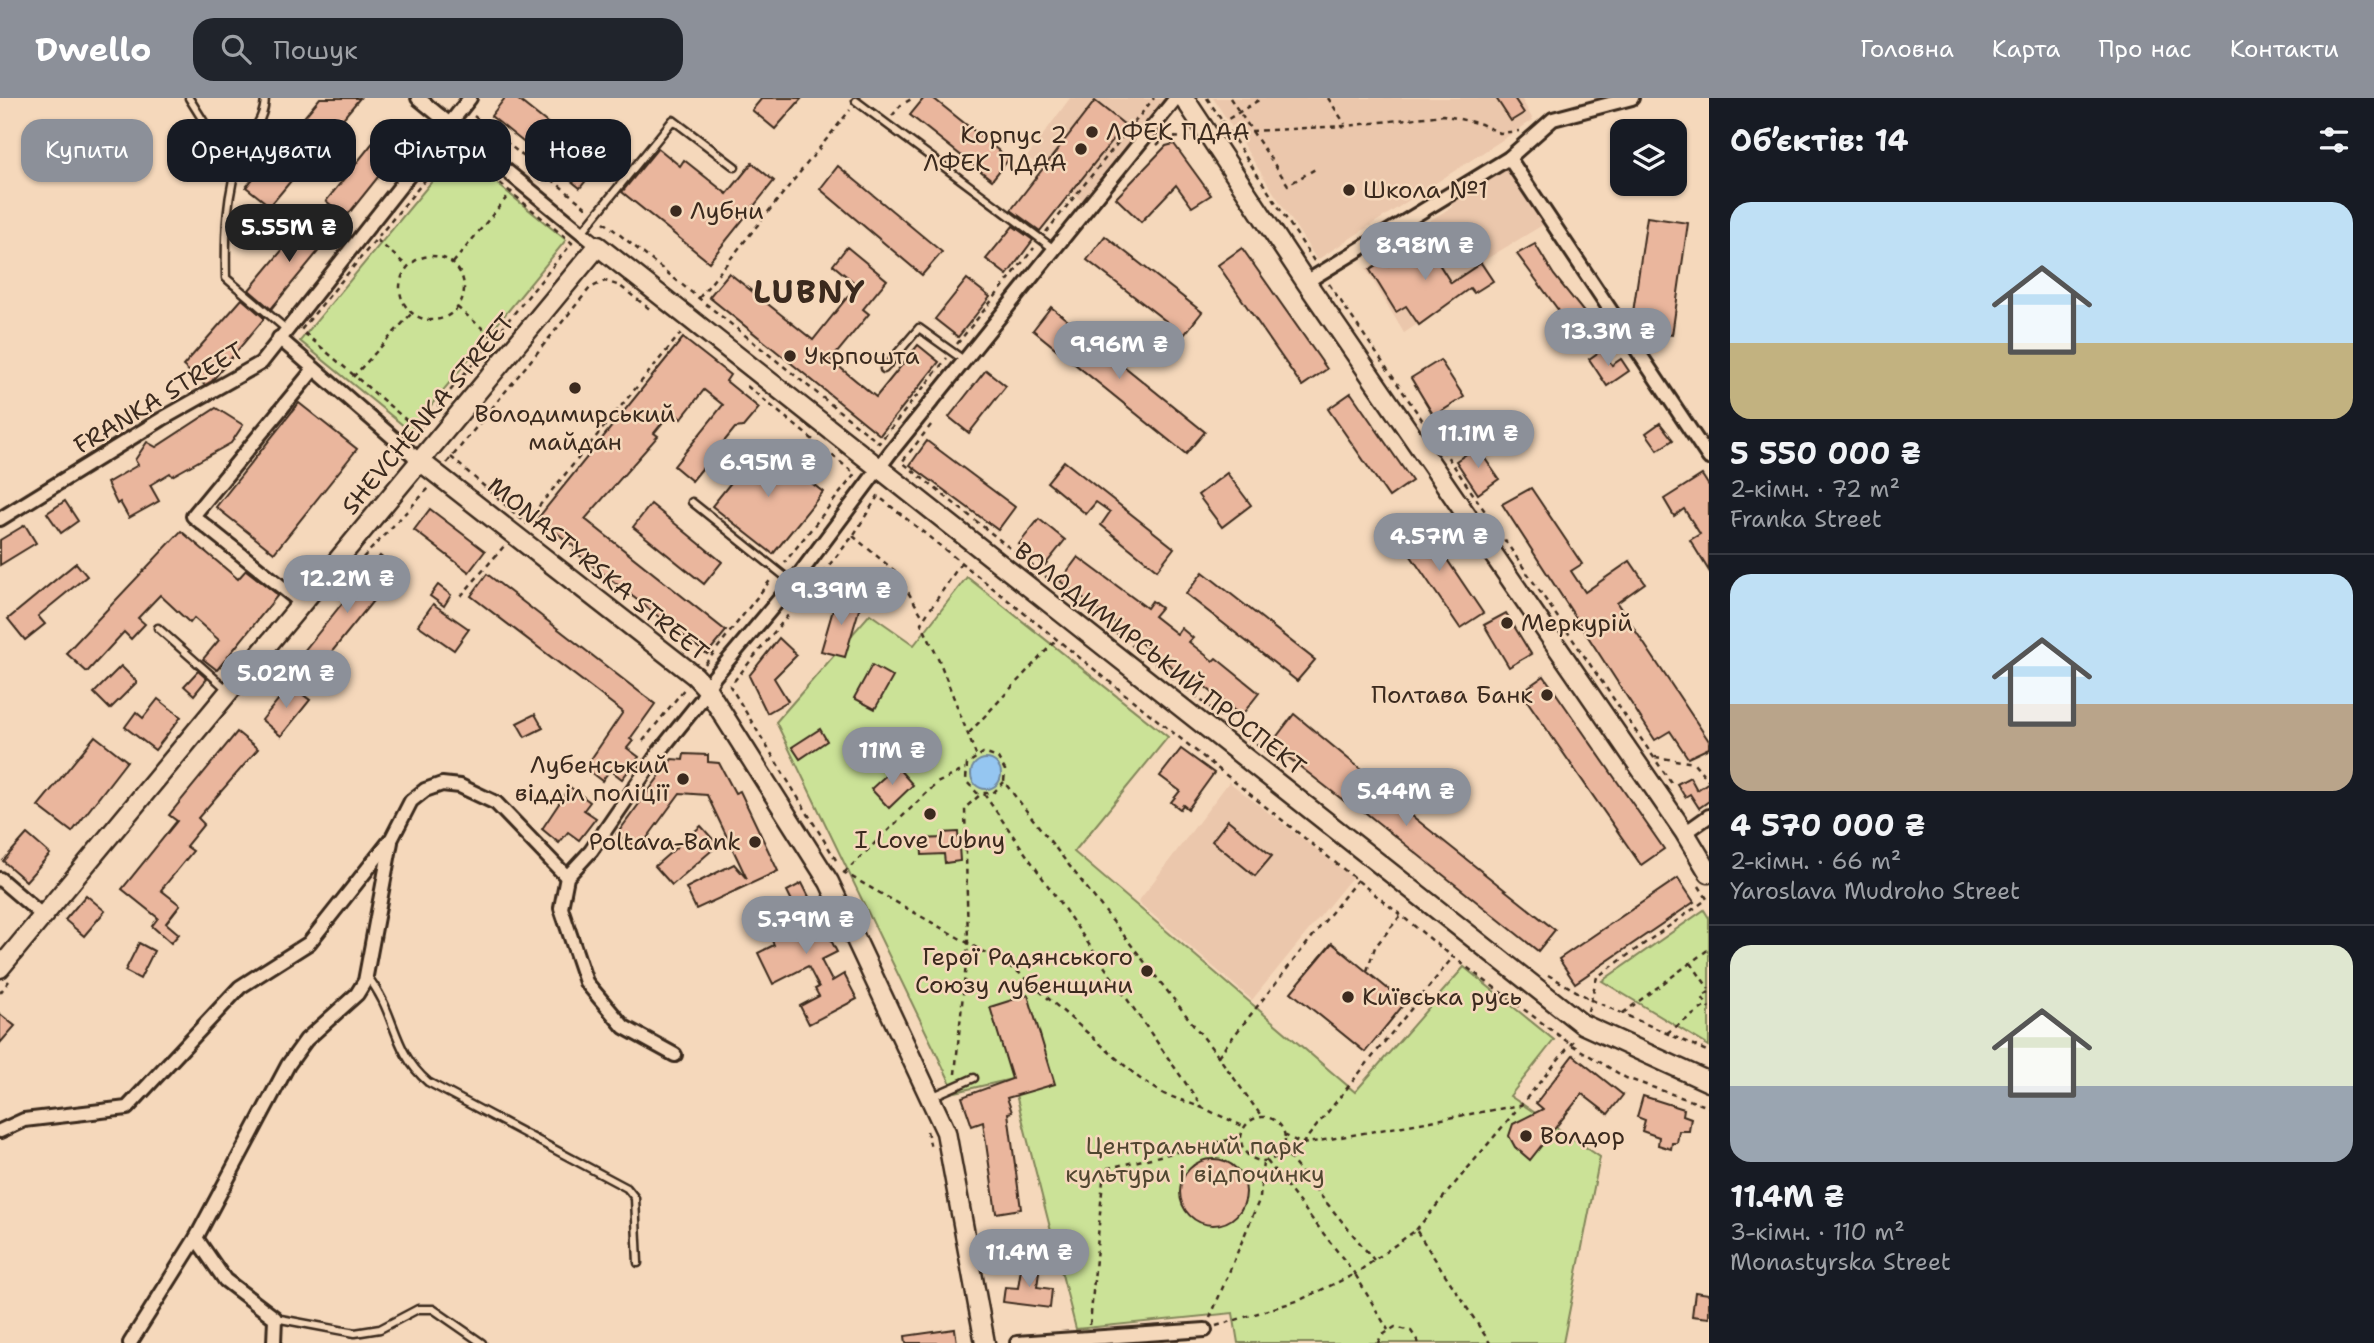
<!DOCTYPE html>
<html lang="uk">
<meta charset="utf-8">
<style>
:root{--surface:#171b24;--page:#20242c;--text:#f1f3f6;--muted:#9ea1a6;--line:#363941;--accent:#8c9099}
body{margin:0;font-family:"Shantell Sans",sans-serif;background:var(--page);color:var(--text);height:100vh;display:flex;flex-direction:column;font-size:26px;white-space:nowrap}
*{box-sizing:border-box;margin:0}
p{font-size:23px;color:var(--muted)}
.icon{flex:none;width:38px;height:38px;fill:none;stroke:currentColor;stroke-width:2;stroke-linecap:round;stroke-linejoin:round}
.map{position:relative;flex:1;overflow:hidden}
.sheet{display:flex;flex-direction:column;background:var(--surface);width:665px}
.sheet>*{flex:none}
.guide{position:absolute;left:21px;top:21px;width:665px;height:63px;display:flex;gap:14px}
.fabs{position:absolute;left:1610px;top:21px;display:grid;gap:14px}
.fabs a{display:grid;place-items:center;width:77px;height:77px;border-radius:14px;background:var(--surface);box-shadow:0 2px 5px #0004;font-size:35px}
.price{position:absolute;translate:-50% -60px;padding:0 16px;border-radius:24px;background:var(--accent);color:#fff;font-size:23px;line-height:46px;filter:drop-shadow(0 2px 4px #0008)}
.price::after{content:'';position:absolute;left:50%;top:42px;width:21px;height:16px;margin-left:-10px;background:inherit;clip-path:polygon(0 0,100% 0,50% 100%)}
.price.selected{background:#222;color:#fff}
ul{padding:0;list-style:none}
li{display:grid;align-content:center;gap:14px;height:371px;padding:0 21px}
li+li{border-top:2px solid var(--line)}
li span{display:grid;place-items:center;height:217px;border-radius:21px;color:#555}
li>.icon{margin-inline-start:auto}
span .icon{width:126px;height:126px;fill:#fffc;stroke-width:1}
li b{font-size:30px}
h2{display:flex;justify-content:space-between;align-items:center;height:84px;padding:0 21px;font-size:30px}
.chip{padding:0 24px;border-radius:21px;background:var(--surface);box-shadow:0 2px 5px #0004;font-size:24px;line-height:63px}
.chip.selected{background:var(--accent);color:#fff}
header{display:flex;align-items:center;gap:42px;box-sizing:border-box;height:98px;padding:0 35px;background:var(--accent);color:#fff}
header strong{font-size:33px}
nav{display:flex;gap:38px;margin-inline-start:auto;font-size:24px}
.search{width:490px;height:63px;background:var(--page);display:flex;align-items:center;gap:18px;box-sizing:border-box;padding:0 24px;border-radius:21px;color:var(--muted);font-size:26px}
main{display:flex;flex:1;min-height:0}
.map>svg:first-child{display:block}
.built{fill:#ebc7ac}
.green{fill:#cbe297;stroke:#83865a;stroke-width:2}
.water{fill:#95c6f1;stroke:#71889d;stroke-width:2}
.building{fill:#eab69d;stroke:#3b2a1e;stroke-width:2}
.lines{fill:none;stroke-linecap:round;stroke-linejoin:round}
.lane-casing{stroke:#3b2a1e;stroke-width:11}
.street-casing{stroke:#3b2a1e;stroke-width:18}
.secondary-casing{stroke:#3b2a1e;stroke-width:23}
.path{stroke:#3b2a1e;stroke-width:2.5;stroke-dasharray:5 5;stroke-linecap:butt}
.lane{stroke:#f5d8bb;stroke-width:6}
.street{stroke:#f5d8bb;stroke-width:12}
.secondary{stroke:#f5d8bb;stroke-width:18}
.poi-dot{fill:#3b2a1e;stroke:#f5d8bb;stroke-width:2.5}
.labels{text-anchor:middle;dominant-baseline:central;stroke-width:5;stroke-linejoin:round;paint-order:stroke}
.poi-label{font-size:24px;fill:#3b2a1e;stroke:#f5d8bb;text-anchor:start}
.street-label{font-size:24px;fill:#3b2a1e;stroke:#f5d8bb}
.park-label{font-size:24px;fill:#514630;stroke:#f5d8bb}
.district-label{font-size:32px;font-weight:bold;letter-spacing:2px;fill:#3b2a1e;stroke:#f5d8bb}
</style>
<header>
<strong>Dwello</strong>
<div class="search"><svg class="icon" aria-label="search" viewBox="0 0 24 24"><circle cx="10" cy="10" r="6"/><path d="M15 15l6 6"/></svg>Пошук</div>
<nav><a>Головна</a><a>Карта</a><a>Про нас</a><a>Контакти</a></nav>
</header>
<main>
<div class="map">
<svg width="1709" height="1245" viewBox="0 0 1709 1245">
<rect width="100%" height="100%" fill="#f5d8bb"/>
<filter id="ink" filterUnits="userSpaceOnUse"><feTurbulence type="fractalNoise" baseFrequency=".0143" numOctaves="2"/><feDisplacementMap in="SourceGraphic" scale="14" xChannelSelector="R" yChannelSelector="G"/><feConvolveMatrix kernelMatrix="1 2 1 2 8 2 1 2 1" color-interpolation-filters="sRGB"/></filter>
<g filter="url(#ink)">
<!-- built -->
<g class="built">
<polygon points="1070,0 1164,1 1084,104 1027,59"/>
<polygon points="1213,0 1521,0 1533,22 1317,162"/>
<polygon points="1504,71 1518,74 1551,122 1483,163 1493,183 1474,195 1470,191 1404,235 1366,171 1427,137 1421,128 1452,109 1449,103"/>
<polygon points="1229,684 1352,779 1252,902 1138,804"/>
</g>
<!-- green -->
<g class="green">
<polygon points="457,53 566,142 410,333 300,243"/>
<polygon points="967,479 1168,639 1074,754 1355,994 1464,869 1554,942 1510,998 1600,1059 1563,1245 1238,1245 1233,1215 1076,1231 1012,981 955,994 776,624 870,516 914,547"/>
<polygon points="1704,812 1709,820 1709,948 1602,883"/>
</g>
<!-- water -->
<circle class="water" cx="986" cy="676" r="15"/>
<!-- building -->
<g class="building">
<polygon points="320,0 360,0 270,108 246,89"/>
<polygon points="505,0 516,0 599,66 580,90 491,18"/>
<polygon points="762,0 802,0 775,31 752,12"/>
<polygon points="924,0 933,0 1009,61 992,82 910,17"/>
<polygon points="1496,0 1514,0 1524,15 1511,23"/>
<polygon points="1095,3 1125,27 1040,133 1011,112"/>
<polygon points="391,22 411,38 346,119 326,103"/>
<polygon points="1174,46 1211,97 1192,109 1176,87 1141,124 1116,100 1166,48"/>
<polygon points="658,50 680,68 684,62 727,96 752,65 774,83 709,164 622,94"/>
<polygon points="838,68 942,154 922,177 820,91"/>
<polygon points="1647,119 1688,125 1672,237 1634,232 1631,228"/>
<polygon points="308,121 330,139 271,211 249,192"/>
<polygon points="1013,128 1033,142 1007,177 986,161"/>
<polygon points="1105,138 1202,214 1184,237 1087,162"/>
<polygon points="1429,139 1444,163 1439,166 1451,185 1481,165 1493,183 1474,195 1470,190 1419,227 1406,208 1396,214 1370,172 1386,162 1389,167"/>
<polygon points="1535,146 1554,177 1595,228 1579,240 1517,156"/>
<polygon points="847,149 887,182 863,211 869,216 831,262 876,299 918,247 939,264 880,337 709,199 729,175 813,242 857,187 833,167"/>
<polygon points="1242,150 1327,271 1302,288 1218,167"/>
<polygon points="967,181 990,199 958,239 935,221"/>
<polygon points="242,201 263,219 263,222 212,283 205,287 183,268"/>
<polygon points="1051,209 1205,334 1186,356 1033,232"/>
<polygon points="683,240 730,277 726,283 759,310 743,329 735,330 692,383 674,368 723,307 704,292 681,321 672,313 654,335 658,338 585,421 726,533 707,556 574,453 577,451 538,420"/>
<polygon points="1602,252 1612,267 1621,261 1629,273 1607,288 1589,261"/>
<polygon points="1440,262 1464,299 1434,318 1411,280"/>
<polygon points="986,272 1006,288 969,335 949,319"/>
<polygon points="1351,295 1412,383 1389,399 1328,311"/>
<polygon points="299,305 357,351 274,455 216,409"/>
<polygon points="216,310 243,327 231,345 172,378 170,375 150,387 159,403 129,420 120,404 117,406 107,385 138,367 135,362 147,344 156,349"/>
<polygon points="1660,325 1673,342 1658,352 1646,335"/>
<polygon points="927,343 1015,409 998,432 910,367"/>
<polygon points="762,346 823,394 773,456 712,408"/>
<polygon points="1477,349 1499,381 1478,396 1456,363"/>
<polygon points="1064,363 1174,450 1157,472 1101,427 1110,414 1096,404 1086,416 1047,384"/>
<polygon points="1227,375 1251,407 1222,429 1198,397"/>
<polygon points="1702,377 1709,388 1709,473 1690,442 1700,436 1684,411 1674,418 1664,401"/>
<polygon points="1531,390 1582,466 1571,473 1585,494 1630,463 1645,485 1617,505 1709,643 1709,650 1688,660 1670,633 1655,642 1502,406"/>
<polygon points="65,403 78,423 61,435 47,415"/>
<polygon points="651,406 722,464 704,486 633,429"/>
<polygon points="430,411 485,453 469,474 414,432"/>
<polygon points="1419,420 1483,515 1460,530 1396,436"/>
<polygon points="1039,421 1065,442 1045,467 1019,446"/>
<polygon points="25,427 36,445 0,467 0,442"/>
<polygon points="181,433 238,481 246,472 278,497 217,572 203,561 219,542 194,520 190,525 160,497 138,520 145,526 131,541 124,534 87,574 66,555"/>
<polygon points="380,458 398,472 313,577 296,563"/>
<polygon points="1078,459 1147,510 1152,503 1161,510 1154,518 1177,536 1181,530 1193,540 1189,544 1213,563 1216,560 1259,595 1241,618 1187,574 1184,578 1060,483"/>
<polygon points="76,465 87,478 38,518 45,526 25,542 8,521"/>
<polygon points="1203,474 1315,562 1297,583 1186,496"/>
<polygon points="487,476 655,606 630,641 633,643 627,650 639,659 622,681 610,672 602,683 585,670 623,614 471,498"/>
<polygon points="438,487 451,497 444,508 430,498"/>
<polygon points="837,498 861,505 845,559 821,553"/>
<polygon points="433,506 469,531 454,552 418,527"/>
<polygon points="1506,515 1531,556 1509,569 1484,527"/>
<polygon points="779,540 797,557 774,580 788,603 767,615 749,578"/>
<polygon points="872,567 893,579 875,611 854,600"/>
<polygon points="121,568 137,584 110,611 94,595"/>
<polygon points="198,573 207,581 194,597 184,588"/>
<polygon points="1544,578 1664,751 1641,767 1521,594"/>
<polygon points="290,587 310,602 281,638 262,622"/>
<polygon points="158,601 181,619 155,652 125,629 136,614 143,620"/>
<polygon points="535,616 543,630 525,639 517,625"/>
<polygon points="1294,616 1369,678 1367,682 1555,832 1538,853 1351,703 1348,706 1271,646"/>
<polygon points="820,631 827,643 800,661 792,649"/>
<polygon points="237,634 258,651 198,720 204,726 186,748 193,753 161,792 180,807 166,825 179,836 171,845 152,828 158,820 122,791 177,723 169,717"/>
<polygon points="95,638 127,663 72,734 38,708"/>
<polygon points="1181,651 1214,675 1188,711 1183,707 1180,711 1171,704 1180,693 1160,678"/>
<polygon points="684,656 708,657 708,664 719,665 735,695 740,693 778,773 696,811 686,790 734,766 747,781 707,697 680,695 639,751 617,736 672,661 683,662"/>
<polygon points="896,668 913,687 889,710 871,691"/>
<polygon points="1690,679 1697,692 1709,684 1709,703 1699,710 1690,696 1685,699 1677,686"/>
<polygon points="570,689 590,704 584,712 596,720 579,742 568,734 559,745 542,731"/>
<polygon points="1228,722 1272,758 1255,778 1212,743"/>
<polygon points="701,728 718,747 672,787 655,768"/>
<polygon points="958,734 960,763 945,765 944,756 922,757 921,741 943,740 942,735"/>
<polygon points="27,736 50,756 26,783 3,763"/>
<polygon points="1678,780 1694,804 1575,885 1559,861"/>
<polygon points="802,785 837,854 821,862 832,883 844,876 857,901 809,926 800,908 819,898 815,891 819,889 808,868 773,886 758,855 774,847 767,831 798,815 787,793"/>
<polygon points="86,797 105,813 84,838 65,822"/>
<polygon points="139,845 154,853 140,881 125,873"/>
<polygon points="1332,845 1405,905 1365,954 1291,894"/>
<polygon points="1028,897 1055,986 1007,1000 1012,1014 1008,1015 1021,1111 996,1115 983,1024 972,1028 962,999 1012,981 990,909"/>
<polygon points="0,916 15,928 0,945"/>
<polygon points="1573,957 1623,997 1608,1016 1582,996 1530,1062 1515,1049 1509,1038 1513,1026 1543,1011 1536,1005"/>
<polygon points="1643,998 1684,1011 1683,1017 1691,1020 1689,1033 1679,1033 1677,1045 1672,1045 1671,1051 1658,1047 1659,1039 1642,1033 1645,1022 1637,1019"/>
<circle cx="1213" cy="1094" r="33"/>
<polygon points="1022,1164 1040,1166 1037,1189 1052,1191 1050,1210 1003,1204 1005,1189 1018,1190"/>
<polygon points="1695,1194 1709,1196 1709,1220 1692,1218"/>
<polygon points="955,1231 957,1245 906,1245 905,1238"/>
</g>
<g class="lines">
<defs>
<g id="lane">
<polyline points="189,0 236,75"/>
<path d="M265,0C264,26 249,33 241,54C226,95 225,138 226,180L286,231"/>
<polyline points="856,3 1054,151"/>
<polyline points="582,134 673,22 735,69"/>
<polyline points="884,271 919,230 965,263"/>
<polyline points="692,404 793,485"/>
<polyline points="158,530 229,593"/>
<path d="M367,878C397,915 391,952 428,984L627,1090L635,1100L638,1165"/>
<polyline points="931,999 974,980"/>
<polyline points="275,1220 355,1235 380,1231 418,1211 433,1211 482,1245"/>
</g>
<g id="street">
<polyline points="418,0 598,148"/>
<polyline points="1509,60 1709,360"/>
<polyline points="1306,184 1509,60 1553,21 1632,0"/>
<polyline points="279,240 420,363"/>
<polyline points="0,421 162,321 261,265 470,0"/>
<polyline points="303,506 193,418 314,271"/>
<polyline points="1685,735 1709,718"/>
<polyline points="0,781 43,818"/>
<polyline points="675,957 624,929 586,884 561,810 567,779 591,753 659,654 701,602 714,579 793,485 890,355 1176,0"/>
<polyline points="0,1033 24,1022 127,1010 240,889 309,845 392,740 411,703 425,692 442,686 460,688 496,705 567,779"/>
<polyline points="196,1140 225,1182 275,1220 274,1245"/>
<polyline points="130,1245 196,1140 288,967 306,942 357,896 365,883 391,744"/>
<polyline points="1017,1245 1205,1232"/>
</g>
<g id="secondary">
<polyline points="1184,0 1306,184 1685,735 1709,775"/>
<polyline points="420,363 695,578 707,591 829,784 946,1034 985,1245"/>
<polyline points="0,870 598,148 1582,926 1709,984"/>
</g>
</defs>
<!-- lane casing -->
<use href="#lane" class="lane-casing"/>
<!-- street casing -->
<use href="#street" class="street-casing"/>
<!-- secondary casing -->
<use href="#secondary" class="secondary-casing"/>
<!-- path -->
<g class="path">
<polyline points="1207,0 1314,163"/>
<polyline points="1230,0 1288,87 1317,70"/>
<polyline points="1328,0 1345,26"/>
<polyline points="474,18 588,111"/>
<polyline points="892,18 901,7 913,0"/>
<polyline points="1220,26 1262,0"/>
<polyline points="1251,33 1346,28 1443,17 1481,26 1500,35 1519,33"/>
<polygon points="454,47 572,145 418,332 301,232"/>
<polyline points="1157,47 1166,39 1192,40"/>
<polyline points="604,124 879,345 947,260"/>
<polyline points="1046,134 1154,0"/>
<polyline points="377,142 408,169"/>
<circle cx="432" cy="190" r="32"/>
<polyline points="453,165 512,93"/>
<polyline points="1329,186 1672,686"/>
<polyline points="699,200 850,12"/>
<polyline points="457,209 495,241"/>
<polyline points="957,246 1034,150"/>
<polyline points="353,279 412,215"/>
<polyline points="747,288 855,376 785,464"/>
<polyline points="931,327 902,364 1276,662"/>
<polyline points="451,359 527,426"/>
<polyline points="447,365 590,190 605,183 620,188 651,212"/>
<polyline points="526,424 681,235"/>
<polyline points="853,438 896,474 923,519"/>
<polyline points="961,465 921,525 939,562 976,657"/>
<polyline points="356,467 429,390"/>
<polyline points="461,498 505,447"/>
<polyline points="705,566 772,480"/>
<polyline points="969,635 1057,541"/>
<polyline points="643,643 685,590"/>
<polyline points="1655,659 1694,665 1709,683"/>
<polyline points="1004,684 993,695 977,695 966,683 967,666 983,655 998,660 1005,672 1004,684 1218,958 1262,1019"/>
<polyline points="984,696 1203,1010 1245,1029"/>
<polyline points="836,762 730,588 853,438 878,398 1453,859 1572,947 1626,980 1709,1009"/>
<polyline points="843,774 1017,873 1139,980 1164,996 1203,1010"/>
<polyline points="844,775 937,685 965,671"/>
<polyline points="1699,788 1709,804"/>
<polyline points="1691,865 1709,891"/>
<polyline points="1367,873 1375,849 1401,817"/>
<polyline points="1548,877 1592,902 1709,954"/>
<polyline points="1709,894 1702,899 1709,910"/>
<polyline points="0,895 9,883"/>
<polyline points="1588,913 1597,879 1706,802"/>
<polyline points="1623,915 1709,851"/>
<polyline points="1667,935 1707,907"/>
<polyline points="1218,958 1358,781"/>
<polyline points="955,976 968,846 965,710 981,696"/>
<circle cx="1263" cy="1041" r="22"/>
<polyline points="927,1033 931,1050"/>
<polyline points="1284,1037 1302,1046 1521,1007 1575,941"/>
<polyline points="1302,1046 1453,859"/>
<polyline points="1282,1051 1374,1162"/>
<polyline points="1267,1063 1355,1176 1416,1132 1490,1245"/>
<polyline points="1416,1132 1519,1009"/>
<polyline points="1210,1220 1260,1100 1263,1063"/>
<polyline points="1090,1227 1104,1071 1241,1039"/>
<polyline points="1216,1228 1300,1202 1355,1176 1388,1232"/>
<polyline points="1378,1245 1381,1238 1395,1229 1411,1233 1419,1245"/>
</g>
<!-- lane -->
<use href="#lane" class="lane"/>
<!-- street -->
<use href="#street" class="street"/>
<!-- secondary -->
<use href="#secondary" class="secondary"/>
</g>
</g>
<!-- markers -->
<g class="poi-dot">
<circle cx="1092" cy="34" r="7"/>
<circle cx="1081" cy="51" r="7"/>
<circle cx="1349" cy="92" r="7"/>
<circle cx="676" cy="113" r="7"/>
<circle cx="790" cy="258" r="7"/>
<circle cx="575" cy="290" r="7"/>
<circle cx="1507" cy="525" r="7"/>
<circle cx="1547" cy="597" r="7"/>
<circle cx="683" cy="681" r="7"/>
<circle cx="930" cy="716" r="7"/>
<circle cx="755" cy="744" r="7"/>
<circle cx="1147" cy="873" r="7"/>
<circle cx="1348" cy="899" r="7"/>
<circle cx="1526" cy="1038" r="7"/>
</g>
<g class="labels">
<!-- poi labels -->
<g class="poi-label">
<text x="1106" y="34">ЛФЕК ПДАА</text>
<text x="1067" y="37" text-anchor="end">Корпус 2<tspan x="1067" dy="28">ЛФЕК ПДАА</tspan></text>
<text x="1363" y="92">Школа №1</text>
<text x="690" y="113">Лубни</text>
<text x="804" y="258">Укрпошта</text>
<text x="575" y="316" text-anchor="middle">Володимирський<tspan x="575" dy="28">майдан</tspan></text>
<text x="1521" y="525">Меркурій</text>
<text x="1533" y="597" text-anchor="end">Полтава Банк</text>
<text x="669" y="667" text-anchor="end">Лубенський<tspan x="669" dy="28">відділ поліції</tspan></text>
<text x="930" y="742" text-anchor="middle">I Love Lubny</text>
<text x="741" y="744" text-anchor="end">Poltava-Bank</text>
<text x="1133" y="859" text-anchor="end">Герої Радянського<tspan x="1133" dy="28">Союзу лубенщини</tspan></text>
<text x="1362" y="899">Київська русь</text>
<text x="1540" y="1038">Волдор</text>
</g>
<!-- street labels -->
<g class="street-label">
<text transform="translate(159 300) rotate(-31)">FRANKA STREET</text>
<text transform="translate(428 316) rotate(-50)">SHEVCHENKA STREET</text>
<text transform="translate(598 471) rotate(39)">MONASTYRSKA STREET</text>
<text transform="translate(1160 561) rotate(38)">ВОЛОДИМИРСЬКИЙ ПРОСПЕКТ</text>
</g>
<!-- park labels -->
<g class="park-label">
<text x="1195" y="1048">Центральний парк<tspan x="1195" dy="28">культури і відпочинку</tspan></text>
</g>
<!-- district labels -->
<g class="district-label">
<text x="810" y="193">LUBNY</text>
</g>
</g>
</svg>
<div class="fabs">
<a><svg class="icon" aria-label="layers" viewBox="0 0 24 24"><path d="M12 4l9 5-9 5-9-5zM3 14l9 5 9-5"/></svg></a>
</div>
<b class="price selected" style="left:289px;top:166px">5.55M ₴</b>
<b class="price" style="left:1425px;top:184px">8.98M ₴</b>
<b class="price" style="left:1608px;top:270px">13.3M ₴</b>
<b class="price" style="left:1119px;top:283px">9.96M ₴</b>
<b class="price" style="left:1478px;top:372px">11.1M ₴</b>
<b class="price" style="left:768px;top:401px">6.95M ₴</b>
<b class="price" style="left:1439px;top:475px">4.57M ₴</b>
<b class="price" style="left:347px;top:517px">12.2M ₴</b>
<b class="price" style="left:841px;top:529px">9.39M ₴</b>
<b class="price" style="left:286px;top:612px">5.02M ₴</b>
<b class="price" style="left:892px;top:689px">11M ₴</b>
<b class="price" style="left:1406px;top:730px">5.44M ₴</b>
<b class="price" style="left:806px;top:858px">5.79M ₴</b>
<b class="price" style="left:1029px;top:1191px">11.4M ₴</b>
<div class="guide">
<a class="chip selected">Купити</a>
<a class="chip">Орендувати</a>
<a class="chip">Фільтри</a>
<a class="chip">Нове</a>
</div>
</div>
<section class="sheet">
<h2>Об’єктів: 14<svg class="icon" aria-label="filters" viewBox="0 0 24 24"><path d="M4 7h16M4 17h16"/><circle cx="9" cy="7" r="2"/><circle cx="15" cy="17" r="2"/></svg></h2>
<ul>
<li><span style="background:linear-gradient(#bfe0f5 65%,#c2b280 0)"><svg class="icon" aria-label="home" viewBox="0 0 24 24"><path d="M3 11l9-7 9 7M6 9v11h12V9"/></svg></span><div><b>5 550 000 ₴</b><p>2-кімн. · 72 m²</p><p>Franka Street</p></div></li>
<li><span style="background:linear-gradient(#bfe0f5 60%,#b9a48a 0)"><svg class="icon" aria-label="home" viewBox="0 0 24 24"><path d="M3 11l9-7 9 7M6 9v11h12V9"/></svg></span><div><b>4 570 000 ₴</b><p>2-кімн. · 66 m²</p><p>Yaroslava Mudroho Street</p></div></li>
<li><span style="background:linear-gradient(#dfe7d0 65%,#9aa5b1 0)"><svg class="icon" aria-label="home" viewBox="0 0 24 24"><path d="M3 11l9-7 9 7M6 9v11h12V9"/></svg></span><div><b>11.4M ₴</b><p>3-кімн. · 110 m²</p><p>Monastyrska Street</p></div></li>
</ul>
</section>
</main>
